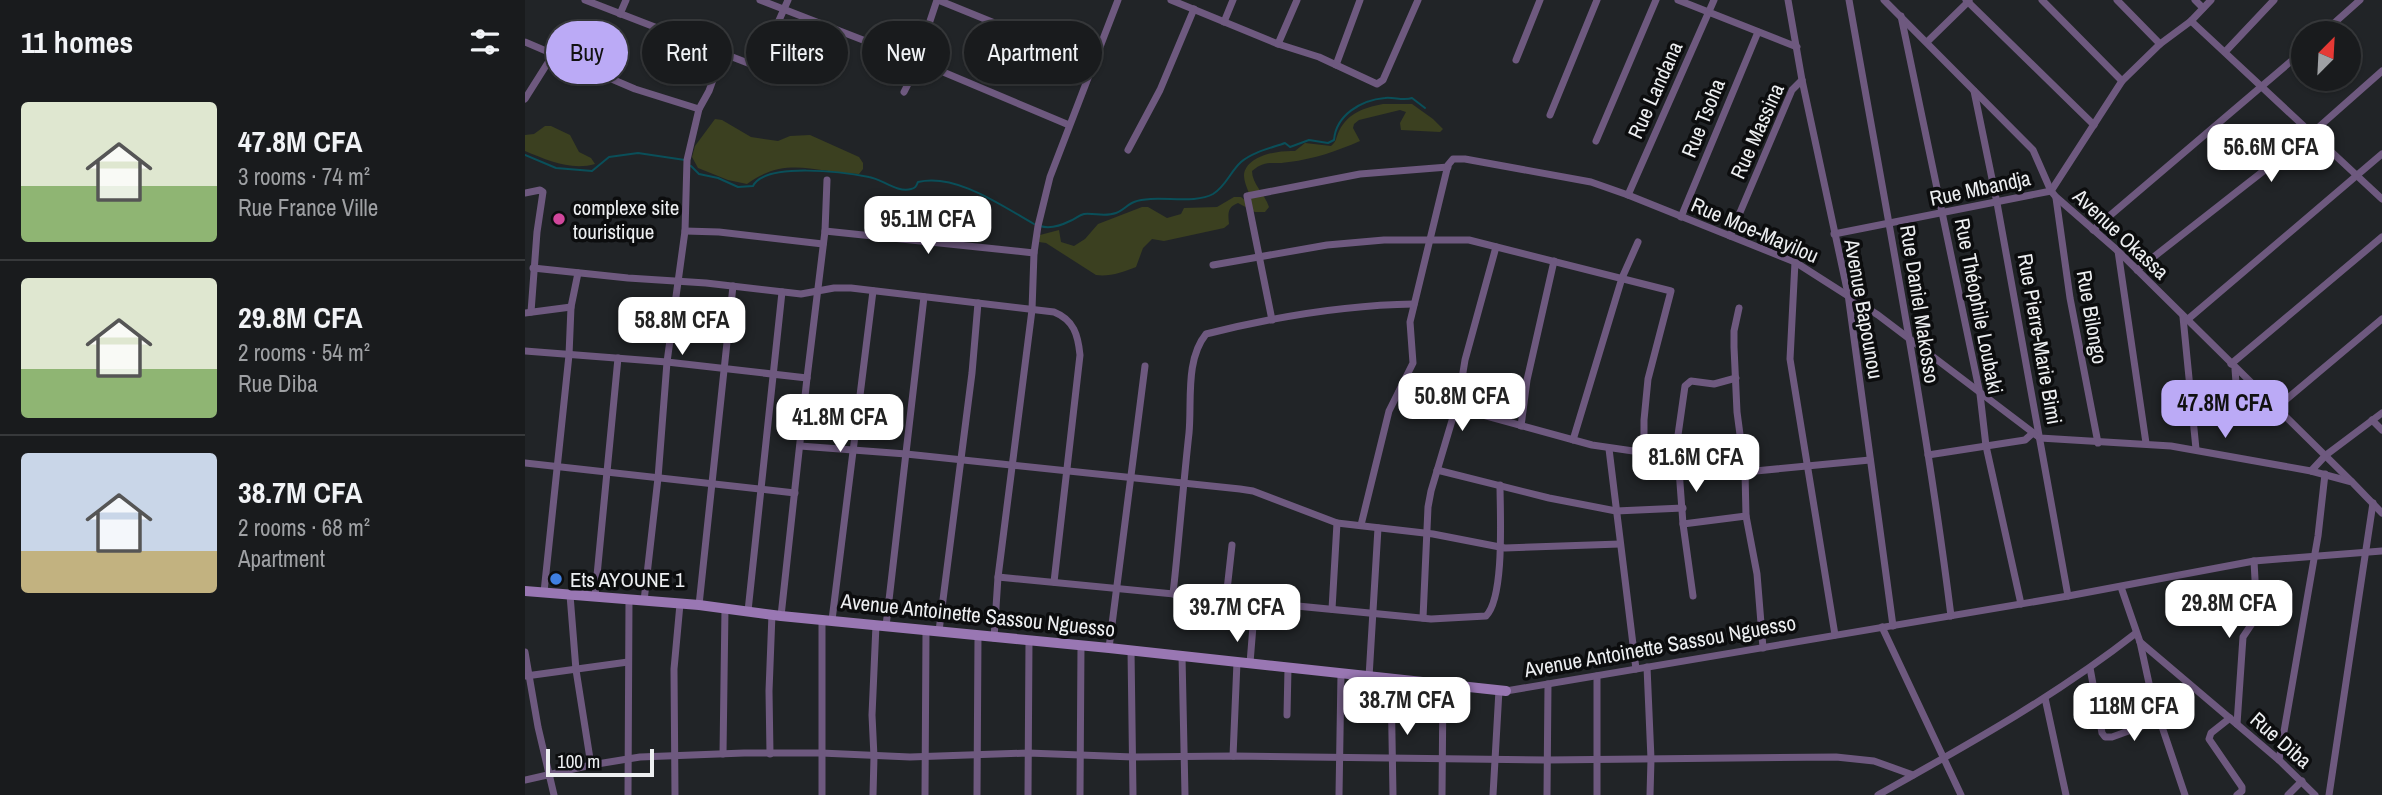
<!DOCTYPE html>
<meta charset="utf-8">
<style>
:root{--surface:#191b1d;--page:#222426;--text:#f1f3f6;--muted:#9fa1a4;--line:#37393b;--accent:#bbaaf6}
body{margin:0;font-family:"Archivo Narrow",sans-serif;background:var(--page);color:var(--text);height:100vh;display:flex;flex-direction:column;font-size:26px;white-space:nowrap}
*{box-sizing:border-box;margin:0}
p{font-size:23px;color:var(--muted)}
.icon{flex:none;width:38px;height:38px;fill:none;stroke:currentColor;stroke-width:2;stroke-linecap:round;stroke-linejoin:round}
.map{position:relative;flex:1;overflow:hidden}
.panel{display:flex;flex-direction:column;background:var(--surface);width:525px}
.panel>*{flex:none}
.top-card{position:absolute;left:21px;top:21px;width:665px;height:63px;display:flex;gap:14px}
.needle{width:46px;rotate:24deg}
.controls{position:absolute;left:1766px;top:21px;display:grid;gap:14px}
.controls a{display:grid;place-items:center;width:70px;height:70px;border-radius:50%;background:var(--surface);box-shadow:0 2px 5px #0004,0 0 0 2px var(--line);font-size:35px}
.scale{position:absolute;left:21px;bottom:18px;width:108px;box-sizing:border-box;padding-left:7px;border:4px solid #edeff1;border-top:0;font-size:19px;line-height:24px;white-space:nowrap;color:#edeff1;-webkit-text-stroke:5px #0c0d0e;paint-order:stroke}
.price{position:absolute;translate:-50% -60px;padding:0 16px;border-radius:14px;background:#fff;color:#222;font-size:23px;line-height:46px;filter:drop-shadow(0 2px 4px #0008)}
.price::after{content:'';position:absolute;left:50%;top:42px;width:21px;height:16px;margin-left:-10px;background:inherit;clip-path:polygon(0 0,100% 0,50% 100%)}
.price.selected{background:var(--accent);color:#111}
ul{padding:0;list-style:none}
li{display:flex;align-items:center;gap:21px;height:175px;padding:0 21px}
li+li{border-top:2px solid var(--line)}
li span{display:grid;place-items:center;flex:none;width:196px;height:140px;border-radius:7px;color:#555}
li>.icon{margin-inline-start:auto}
span .icon{width:84px;height:84px;fill:#fffc;stroke-width:1}
li b{font-size:30px}
h2{display:flex;justify-content:space-between;align-items:center;height:84px;padding:0 21px;font-size:30px}
.tag{padding:0 24px;border-radius:32px;background:var(--surface);box-shadow:0 2px 5px #0004,0 0 0 2px var(--line);font-size:24px;line-height:63px}
.tag.selected{background:var(--accent);color:#111}
main{display:flex;flex:1;min-height:0}
.map>svg:first-child{display:block}
.green{fill:#3b4020}
.lines{fill:none;stroke-linecap:round;stroke-linejoin:round}
.stream{stroke:#0a4f59;stroke-width:2}
.street{stroke:#6e597f;stroke-width:7}
.secondary{stroke:#9977b3;stroke-width:10}
.hotel-dot{fill:#d1479c;stroke:#0c0d0e;stroke-width:2.5}
.shop-dot{fill:#3f7fe0;stroke:#0c0d0e;stroke-width:2.5}
.labels{text-anchor:middle;dominant-baseline:central;stroke-width:7;stroke-linejoin:round;paint-order:stroke}
.street-label{font-size:21px;fill:#edeff1;stroke:#0c0d0e}
.poi-label{font-size:21px;fill:#edeff1;stroke:#0c0d0e;text-anchor:start}
</style>
<main>
<section class="panel">
<h2>11 homes<svg class="icon" aria-label="filters" viewBox="0 0 24 24"><path d="M4 7h16M4 17h16"/><circle cx="9" cy="7" r="2"/><circle cx="15" cy="17" r="2"/></svg></h2>
<ul>
<li><span style="background:linear-gradient(#dfe7d0 60%,#8fb573 0)"><svg class="icon" aria-label="home" viewBox="0 0 24 24"><path d="M3 11l9-7 9 7M6 9v11h12V9"/></svg></span><div><b>47.8M CFA</b><p>3 rooms · 74 m²</p><p>Rue France Ville</p></div></li>
<li><span style="background:linear-gradient(#dfe7d0 65%,#8fb573 0)"><svg class="icon" aria-label="home" viewBox="0 0 24 24"><path d="M3 11l9-7 9 7M6 9v11h12V9"/></svg></span><div><b>29.8M CFA</b><p>2 rooms · 54 m²</p><p>Rue Diba</p></div></li>
<li><span style="background:linear-gradient(#c9d6e8 70%,#c2b280 0)"><svg class="icon" aria-label="home" viewBox="0 0 24 24"><path d="M3 11l9-7 9 7M6 9v11h12V9"/></svg></span><div><b>38.7M CFA</b><p>2 rooms · 68 m²</p><p>Apartment</p></div></li>
</ul>
</section>
<div class="map">
<svg width="1857" height="795" viewBox="0 0 1857 795">
<rect width="100%" height="100%" fill="#212427"/>
<!-- green -->
<g class="green">
<path d="M858,104H887L908,119L918,129L915,132L876,130L875,123L881,112L875,110L834,120L829,124L828,128L835,141C812,151 789,159 764,162C747,165 741,159 727,171C727,184 740,194 744,207L740,212H730L713,203C702,207 703,214 704,224L699,228L639,241L627,239L618,248L611,267C599,272 584,277 571,275L521,243L514,242L515,235L534,230L536,242L549,246L560,239L573,224L617,207H623L642,218L656,214L659,208L692,207L709,197H716L721,201L725,196C723,190 719,182 719,175C721,155 755,150 770,151L780,143L806,146C812,141 811,137 814,131C824,112 839,108 858,104Z"/>
<path d="M190,119L197,120L226,137L253,141L265,136L285,135L334,157L338,163V169L334,174C291,173 261,155 222,184L203,180L173,168L167,157L170,146Z"/>
<path d="M20,126H26L45,135L54,152L66,158L70,164C46,171 22,160 0,151V135L9,134Z"/>
</g>
<g class="lines">
<!-- stream -->
<g class="stream">
<polyline points="0,155 31,168 67,171 84,157 113,153 160,160"/>
<path d="M166,166L174,174L193,178L213,187L228,186C240,162 320,172 344,177C357,179 372,193 386,189C391,188 391,186 393,182C431,173 477,206 509,224"/>
<path d="M515,226C525,229 535,226 545,221C550,219 554,215 559,214C570,213 580,217 591,213C598,211 603,204 609,202C629,194 669,205 688,194C701,186 705,172 716,162C728,152 746,148 760,143L765,147L784,140L803,143L809,140C811,115 836,100 860,98C869,97 879,101 887,98L900,108"/>
</g>
<!-- street -->
<g class="street">
<polyline points="60,0 228,65 235,63 263,0"/>
<polyline points="235,0 392,61 544,125"/>
<polyline points="413,0 568,63"/>
<polyline points="646,0 753,44 794,57 852,84 858,80 893,0"/>
<polyline points="1153,0 1272,47"/>
<polyline points="1263,0 1277,80 1323,294 1368,626"/>
<path d="M1324,0C1360,205 1400,409 1426,616"/>
<polyline points="1359,0 1508,150 1526,191 1531,197 1593,251 1826,481"/>
<polyline points="1441,0 1569,125"/>
<polyline points="1517,0 1597,81"/>
<polyline points="1592,0 1635,44"/>
<polyline points="1670,0 1678,8"/>
<polyline points="95,14 101,0"/>
<polyline points="1376,16 1455,394 1461,446 1496,604"/>
<polyline points="1666,21 1857,199"/>
<polyline points="699,22 708,0"/>
<polyline points="1798,33 1835,0"/>
<polyline points="0,42 110,89 174,109"/>
<polyline points="1402,42 1444,1"/>
<polyline points="753,44 772,0"/>
<polyline points="1700,52 1749,0"/>
<polyline points="991,60 1015,0"/>
<polyline points="811,65 835,0"/>
<polyline points="1449,91 1472,203 1543,596"/>
<polyline points="379,92 386,78 412,0"/>
<polyline points="0,99 29,53"/>
<polyline points="1025,115 1072,0"/>
<polyline points="1071,141 1131,0"/>
<polyline points="603,150 635,90 669,9"/>
<polyline points="1526,191 1597,81 1635,44 1666,21 1686,0"/>
<polyline points="0,193 15,190 18,192 12,232 6,312"/>
<polyline points="1103,195 1189,0"/>
<polyline points="1531,198 1545,298 1573,443"/>
<polyline points="1156,217 1233,32"/>
<polyline points="1568,230 1778,51"/>
<polyline points="160,231 194,232 298,244"/>
<polyline points="300,231 509,253"/>
<polyline points="1309,234 1526,191"/>
<polyline points="1205,236 1267,90 1277,80"/>
<polyline points="1593,251 1621,443"/>
<polyline points="1270,262 1265,359 1310,635"/>
<polyline points="688,265 802,245 859,240 944,240 1146,291 1123,379 1119,420 1119,448 1115,452 1067,445 874,392"/>
<path d="M8,268L103,278L181,283L276,294L309,288H326L529,312C549,320 553,335 555,355L529,582"/>
<polyline points="1612,270 1787,133 1857,71"/>
<polyline points="1214,308 1209,331 1209,347 1212,412 1220,472 1221,516 1232,574 1238,648"/>
<polyline points="0,313 46,307"/>
<polyline points="1658,317 1671,449"/>
<polyline points="747,320 722,196 835,174 923,167"/>
<polyline points="1662,320 1857,154"/>
<polyline points="0,351 142,362 282,378"/>
<polyline points="1706,364 1857,237"/>
<polyline points="1710,369 1712,396"/>
<polyline points="1751,408 1857,319"/>
<polyline points="1847,420 1857,430"/>
<polyline points="996,426 1002,380 1029,261"/>
<polyline points="1048,440 1097,278 1113,242"/>
<polyline points="275,446 381,454 715,489 728,491 812,523 908,534 980,548 1095,544"/>
<polyline points="1084,449 1111,669"/>
<polyline points="1403,455 1500,440 1508,433"/>
<polyline points="0,463 270,493"/>
<polyline points="912,470 1024,498 1091,511 1158,508"/>
<polyline points="1786,471 1801,455 1857,413"/>
<polyline points="1220,472 1345,460"/>
<polyline points="1158,524 1221,516"/>
<polyline points="836,525 864,411 888,363 885,322 923,165 928,159 940,159 1066,182 1103,195 1270,262 1353,315 1515,438 1646,446 1786,471 1827,482 1857,513"/>
<path d="M473,577L906,619L961,616C980,597 975,512 975,485"/>
<polyline points="1596,587 1615,642 1627,697 1660,795"/>
<polyline points="19,592 44,355 46,307 53,273"/>
<path d="M648,594C654,540 658,487 664,433C667,402 660,360 681,334C749,317 819,305 889,304"/>
<polyline points="45,595 51,670 66,765"/>
<polyline points="70,596 93,358"/>
<polyline points="1168,596 1158,524 1153,456 1153,435 1160,386 1166,381 1189,384 1211,378"/>
<polyline points="701,599 707,545"/>
<polyline points="119,601 133,478 142,362 160,231 162,160 174,109 184,91 197,54"/>
<polyline points="174,605 208,286"/>
<polyline points="807,609 812,523"/>
<polyline points="223,611 257,292"/>
<polyline points="256,616 282,378 300,231 302,180"/>
<polyline points="898,618 903,507 906,491 934,397 940,360 971,247"/>
<polyline points="307,620 348,291"/>
<polyline points="361,626 399,297"/>
<polyline points="1357,627 1436,795"/>
<polyline points="414,631 447,373 453,303"/>
<polyline points="469,638 473,577 507,310 509,253 513,226 525,177 593,0"/>
<polyline points="1615,642 1754,760 1790,795"/>
<polyline points="584,648 620,366"/>
<polyline points="606,650 608,795"/>
<polyline points="0,652 13,727 29,795"/>
<polyline points="657,656 660,795"/>
<polyline points="725,663 730,601"/>
<polyline points="1122,667 1126,759 1125,795"/>
<polyline points="1565,668 1577,733 1580,737 1587,737 1634,720"/>
<polyline points="1,676 103,662"/>
<polyline points="1072,676 1072,795"/>
<polyline points="844,677 853,528"/>
<polyline points="866,679 868,795"/>
<polyline points="981,691 1543,596 1729,561 1857,551"/>
<polyline points="1520,698 1541,795"/>
<polyline points="762,715 763,668"/>
<polyline points="1705,718 1686,733 1684,739 1717,787 1717,791 1712,795"/>
<polyline points="1712,724 1718,637 1732,616 1729,561"/>
<polyline points="198,754 200,608"/>
<polyline points="245,754 244,691 247,614"/>
<polyline points="708,756 712,662"/>
<polyline points="1754,760 1793,536 1800,474"/>
<polyline points="0,780 66,765 115,757 219,753 296,753 385,757 503,753 608,757 708,756 1022,760 1311,757 1349,761 1388,775"/>
<polyline points="103,795 104,599"/>
<polyline points="150,795 149,669 155,604"/>
<polyline points="297,795 297,619"/>
<polyline points="348,795 349,757 347,715 351,625"/>
<polyline points="400,795 401,631"/>
<polyline points="452,795 453,636"/>
<polyline points="503,795 504,640"/>
<polyline points="555,795 556,645"/>
<polyline points="814,795 816,674"/>
<polyline points="917,795 918,684"/>
<polyline points="968,795 974,690"/>
<polyline points="1022,795 1023,684"/>
<path d="M1353,795C1442,745 1531,696 1611,633"/>
<polyline points="1763,795 1777,781"/>
<polyline points="1804,795 1848,503"/>
</g>
<!-- secondary -->
<polyline class="secondary" points="0,591 174,605 256,616 584,648 981,691"/>
</g>
<!-- markers -->
<circle class="hotel-dot" cx="34" cy="219" r="7"/>
<circle class="shop-dot" cx="31" cy="579" r="7"/>
<g class="labels">
<!-- street labels -->
<g class="street-label">
<text transform="translate(1130 90) rotate(-66)">Rue Landana</text>
<text transform="translate(1178 118) rotate(-68)">Rue Tsoha</text>
<text transform="translate(1232 131) rotate(-66)">Rue Massina</text>
<text transform="translate(1455 188) rotate(-12)">Rue Mbandja</text>
<text transform="translate(1230 230) rotate(23)">Rue Moe-Mayilou</text>
<text transform="translate(1596 234) rotate(43)">Avenue Okassa</text>
<text transform="translate(1395 304) rotate(81)">Rue Daniel Makosso</text>
<text transform="translate(1454 306) rotate(79)">Rue Théophile Loubaki</text>
<text transform="translate(1339 309) rotate(80)">Avenue Bapounou</text>
<text transform="translate(1567 317) rotate(80)">Rue Bilongo</text>
<text transform="translate(1515 339) rotate(80)">Rue Pierre-Marie Bimi</text>
<text transform="translate(453 615) rotate(6)">Avenue Antoinette Sassou Nguesso</text>
<text transform="translate(1135 646) rotate(-10)">Avenue Antoinette Sassou Nguesso</text>
<text transform="translate(1756 740) rotate(41)">Rue Diba</text>
</g>
<!-- poi labels -->
<g class="poi-label">
<text x="48" y="207">complexe site<tspan x="48" dy="24">touristique</tspan></text>
<text x="45" y="579">Ets AYOUNE 1</text>
</g>
</g>
</svg>
<div class="controls">
<a><svg class="needle" viewBox="-14 -14 28 28"><path d="M0-13l5 13h-10z" fill="#e53935"/><path d="M0 13l5-13h-10z" fill="#9fa1a4"/></svg></a>
</div>
<div class="scale">100 m</div>
<b class="price" style="left:1746px;top:184px">56.6M CFA</b>
<b class="price" style="left:403px;top:256px">95.1M CFA</b>
<b class="price" style="left:157px;top:357px">58.8M CFA</b>
<b class="price" style="left:937px;top:433px">50.8M CFA</b>
<b class="price selected" style="left:1700px;top:440px">47.8M CFA</b>
<b class="price" style="left:315px;top:454px">41.8M CFA</b>
<b class="price" style="left:1171px;top:494px">81.6M CFA</b>
<b class="price" style="left:1704px;top:640px">29.8M CFA</b>
<b class="price" style="left:712px;top:644px">39.7M CFA</b>
<b class="price" style="left:882px;top:737px">38.7M CFA</b>
<b class="price" style="left:1609px;top:743px">118M CFA</b>
<div class="top-card">
<a class="tag selected">Buy</a>
<a class="tag">Rent</a>
<a class="tag">Filters</a>
<a class="tag">New</a>
<a class="tag">Apartment</a>
</div>
</div>
</main>
